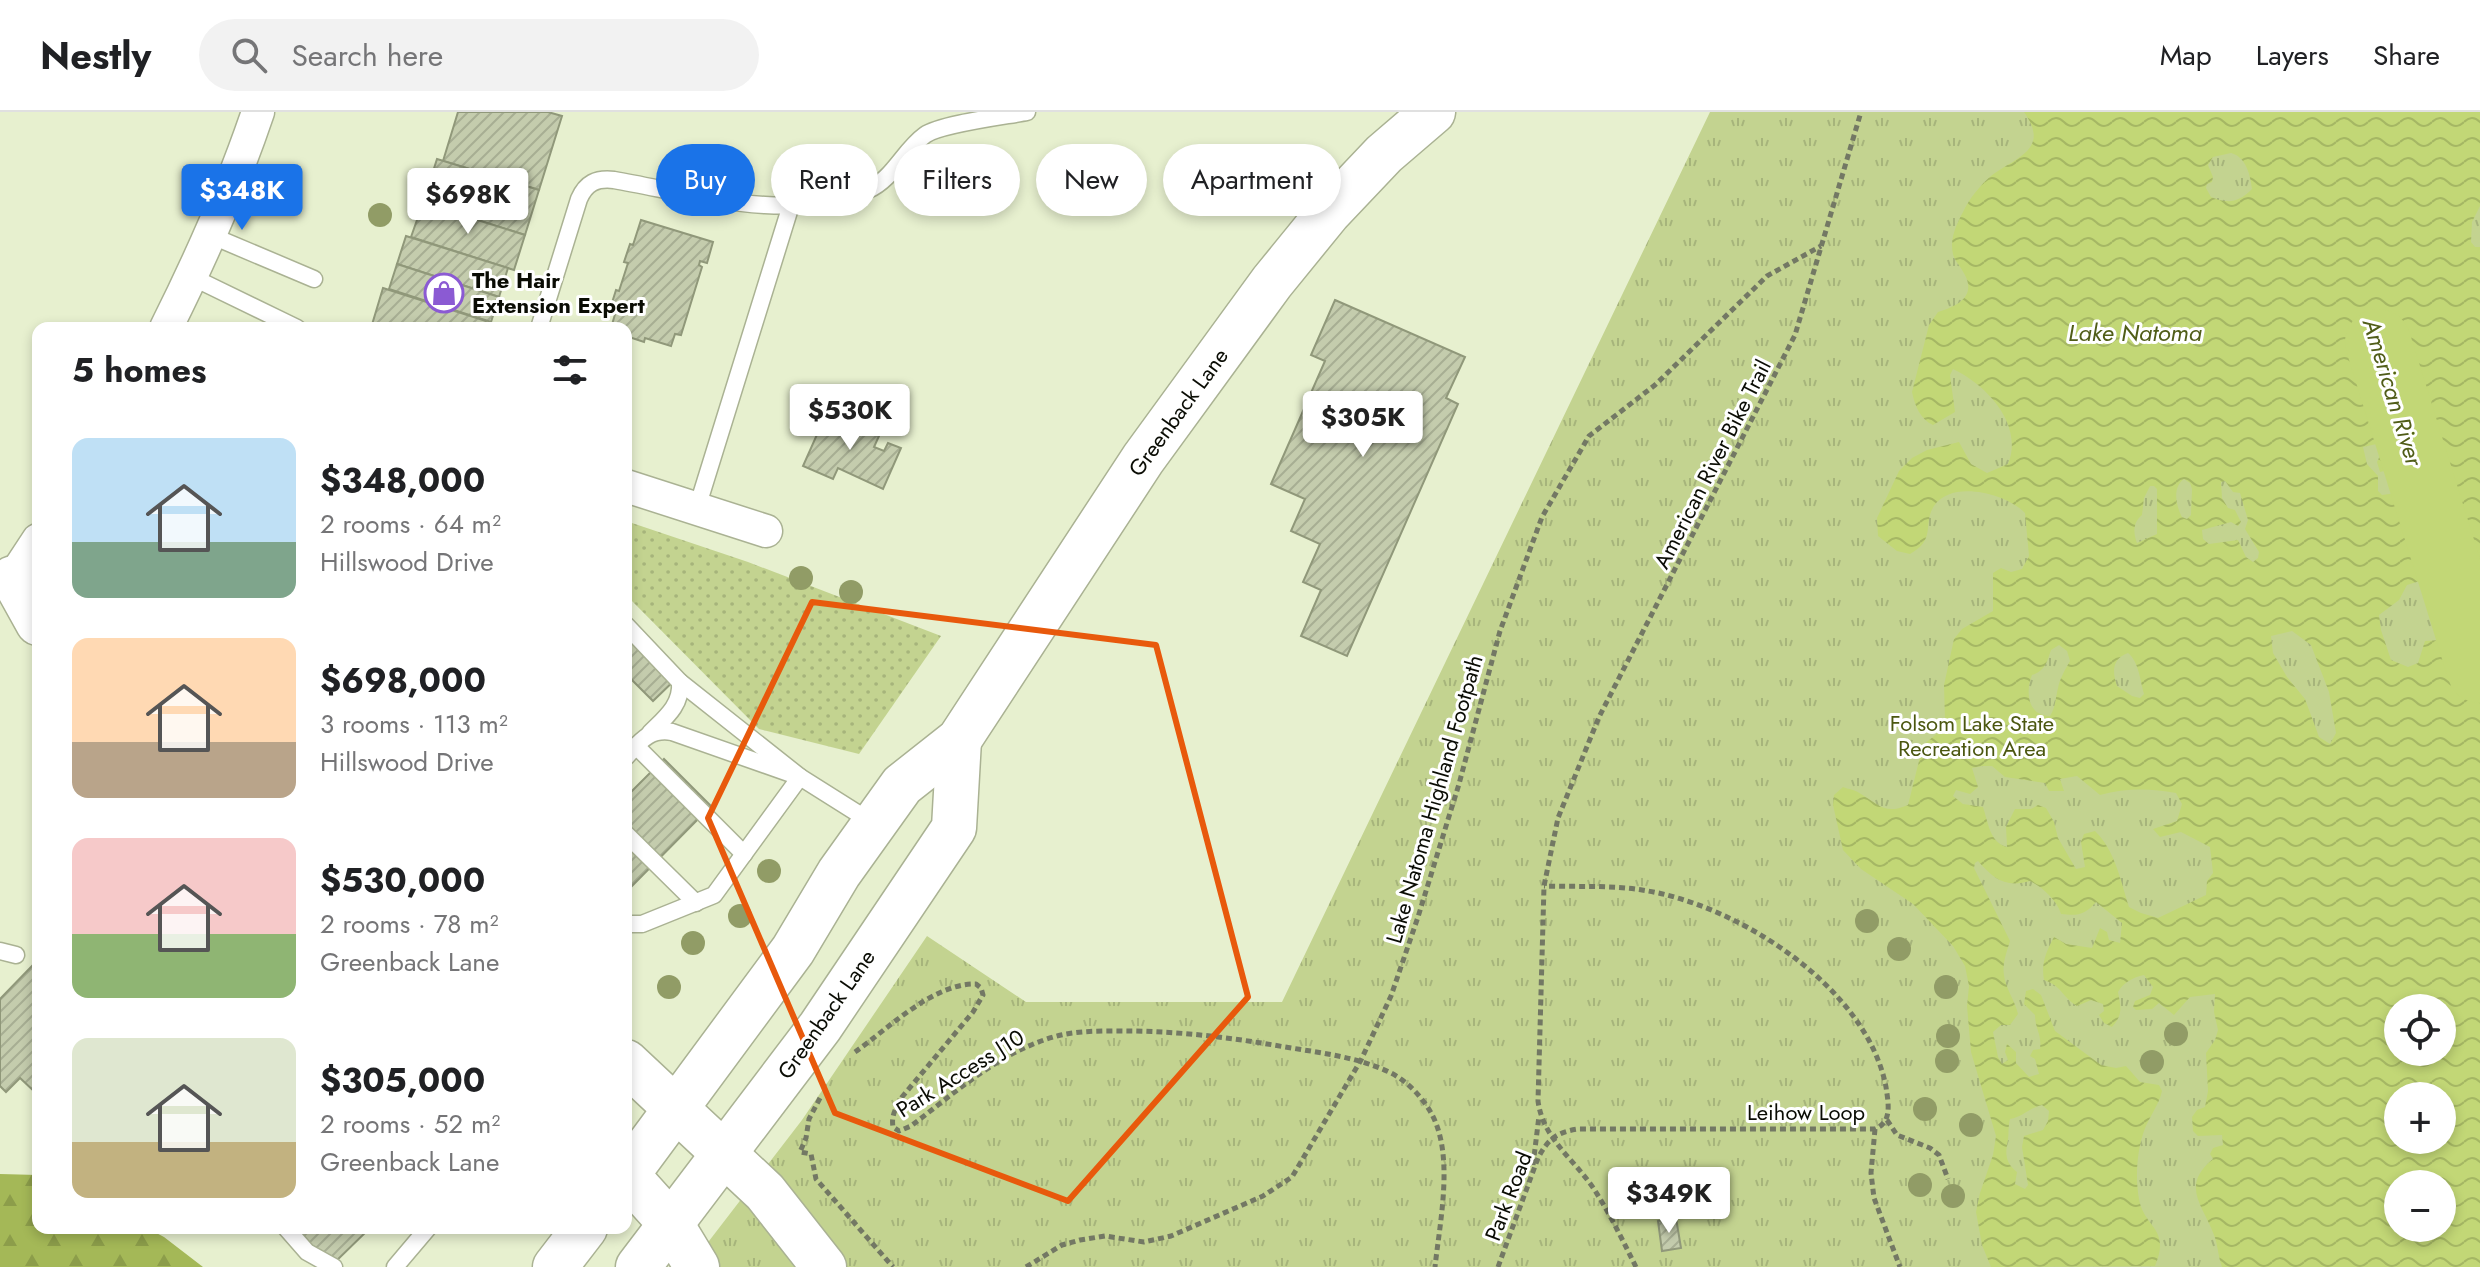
<!DOCTYPE html>
<meta charset="utf-8">
<style>
:root{--surface:#fff;--page:#f2f2f2;--text:#202124;--muted:#757577;--line:#e0e0e0;--accent:#1a73e8}
body{margin:0;font-family:Jost,sans-serif;background:var(--page);color:var(--text);height:100vh;display:flex;flex-direction:column;font-size:30px;white-space:nowrap}
*{box-sizing:border-box;margin:0}
p{font-size:26px;color:var(--muted)}
.icon{flex:none;width:44px;height:44px;fill:none;stroke:currentColor;stroke-width:2;stroke-linecap:round;stroke-linejoin:round}
.map{position:relative;flex:1;overflow:hidden}
.side{position:absolute;left:32px;top:210px;width:600px;height:912px;display:flex;flex-direction:column;background:var(--surface);border-radius:16px;box-shadow:0 4px 12px #0003}
.side>*{flex:none}
.hud{position:absolute;left:656px;top:32px;width:760px;height:72px;display:flex;gap:16px}
.tools{position:absolute;left:2384px;top:882px;display:grid;gap:16px}
.tools a{display:grid;place-items:center;width:72px;height:72px;border-radius:50%;background:var(--surface);box-shadow:0 4px 12px #0003;font-size:40px}
.price{position:absolute;translate:-50% -68px;padding:0 18px;border-radius:8px;background:#fff;color:#222;font-size:26px;line-height:52px;filter:drop-shadow(0 2px 4px #0008)}
.price::after{content:'';position:absolute;left:50%;top:48px;width:24px;height:18px;margin-left:-12px;background:inherit;clip-path:polygon(0 0,100% 0,50% 100%)}
.price.on{background:var(--accent);color:#fff}
ul{padding:0;list-style:none}
li{display:flex;align-items:center;gap:24px;height:200px;padding:0 40px}
li span{display:grid;place-items:center;flex:none;width:224px;height:160px;border-radius:16px;color:#555}
li>.icon{margin-inline-start:auto}
span .icon{width:96px;height:96px;fill:#fffc;stroke-width:1}
li b{font-size:34px}
h2{display:flex;justify-content:space-between;align-items:center;height:96px;padding:0 40px;font-size:34px}
.pill{padding:0 28px;border-radius:36px;background:var(--surface);box-shadow:0 4px 12px #0003;font-size:28px;line-height:72px}
.pill.on{background:var(--accent);color:#fff}
header{display:flex;align-items:center;gap:48px;box-sizing:border-box;height:112px;padding:0 40px;background:var(--surface);border-bottom:2px solid var(--line)}
header strong{font-size:38px}
nav{display:flex;gap:44px;margin-inline-start:auto;font-size:28px}
.search{width:560px;height:72px;background:var(--page);display:flex;align-items:center;gap:20px;box-sizing:border-box;padding:0 28px;border-radius:44px;color:var(--muted);font-size:30px}
.map>svg:first-child{display:block}
.grass{fill:url(#grass-dots)}
.forest{fill:url(#forest-firs)}
.park{fill:url(#park-tufts);fill-rule:evenodd}
.water{fill:url(#water-waves);fill-rule:evenodd}
.lines{fill:none;stroke-linecap:round;stroke-linejoin:round}
.river{stroke:#c2d776;stroke-width:66}
.building{fill:url(#building-hatch);stroke:#90987a;stroke-width:2}
.service-casing{stroke:#aab293;stroke-width:19}
.minor-casing{stroke:#aab293;stroke-width:35}
.primary-casing{stroke:#aab293;stroke-width:47}
.path{stroke:#737864;stroke-width:5;stroke-dasharray:6 4;stroke-linecap:butt}
.service{stroke:#fff;stroke-width:16}
.minor{stroke:#fff;stroke-width:32}
.primary{stroke:#fff;stroke-width:44}
.tree{fill:#919c66}
.marked{fill:none;stroke:#e8590c;stroke-width:6;stroke-linejoin:round}
.labels{text-anchor:middle;dominant-baseline:central;stroke-width:6;stroke-linejoin:round;paint-order:stroke}
.poi-label{font-size:22px;font-weight:bold;fill:#0a0c04;stroke:#fff;text-anchor:start}
.street-label{font-size:22px;fill:#0a0c04;stroke:#fff}
.park-label{font-size:22px;fill:#4b5710;stroke:#fff}
.water-label{font-size:24px;font-style:italic;fill:#505d18;stroke:#fff}
</style>
<header>
<strong>Nestly</strong>
<div class="search"><svg class="icon" aria-label="search" viewBox="0 0 24 24"><circle cx="10" cy="10" r="6"/><path d="M15 15l6 6"/></svg>Search here</div>
<nav><a>Map</a><a>Layers</a><a>Share</a></nav>
</header>
<div class="map">
<svg width="2480" height="1155" viewBox="0 0 2480 1155">
<defs>
<pattern id="grass-dots" width="8" height="8" patternUnits="userSpaceOnUse" patternTransform="scale(2)"><rect width="8" height="8" fill="#c3d390"/><path d="M2 2h.1M6 6h.1" fill="none" stroke="#a6b47b" stroke-width="1.8" stroke-linecap="round"/></pattern>
<pattern id="forest-firs" width="22" height="20" patternUnits="userSpaceOnUse" patternTransform="scale(2)"><rect width="22" height="20" fill="#a4b857"/><path d="M5 1l3.5 6h-7zM16 11l3.5 6h-7z" fill="#8c9d4a"/></pattern>
<pattern id="park-tufts" width="24" height="20" patternUnits="userSpaceOnUse" patternTransform="scale(2)"><rect width="24" height="20" fill="#c3d390"/><path d="M3 7l-1-3M5 7V3M7 7l1-3M15 17l-1-3M17 17v-4M19 17l1-3" fill="none" stroke="#a6b47b"/></pattern>
<pattern id="water-waves" width="16" height="10" patternUnits="userSpaceOnUse" patternTransform="scale(2)"><rect width="16" height="10" fill="#c2d776"/><path d="M0 5q4-4 8 0t8 0" fill="none" stroke="#a5b764"/></pattern>
<pattern id="building-hatch" width="6" height="6" patternUnits="userSpaceOnUse" patternTransform="scale(2)"><rect width="6" height="6" fill="#c4ccad"/><path d="M-1 1l2-2M0 6l6-6M5 7l2-2" fill="none" stroke="#a7ae93"/></pattern>
</defs>
<rect width="100%" height="100%" fill="#e7f0cf"/>
<!-- grass -->
<polygon class="grass" points="626,409 748,450 941,524 859,642 759,617 626,483"/>
<!-- forest -->
<polygon class="forest" points="0,1062 38,1063 38,1116 147,1116 164,1125 203,1155 0,1155"/>
<!-- park -->
<path class="park" d="M1710,0H2480V1155H689L802,1008L927,824L1026,890H1282ZM2398,896H2442V940H2398ZM2398,984H2442V1028H2398ZM2398,1072H2442V1116H2398Z"/>
<!-- water -->
<path class="water" d="M2024,0H2480V94L2472,110L2471,130L2475,135H2480V1155H2222C2218,1145 2218,1133 2214,1123C2203,1093 2180,1074 2213,1047L2210,1042L2213,1036L2223,1033L2222,1023L2198,1024L2193,1019L2192,1005L2197,998L2205,995L2208,979L2206,941L2215,928L2218,918L2214,900L2215,882L2190,885L2174,903L2159,891L2152,897L2136,898L2133,895L2135,889L2150,883L2153,875L2144,863C2133,865 2123,871 2118,880C2121,896 2123,903 2112,915L2104,911L2099,903L2104,899L2103,892L2091,888L2077,894C2061,884 2062,874 2044,868C2041,851 2046,840 2054,825L2066,832L2092,836L2100,816L2107,820L2109,828L2120,831L2122,811L2096,790C2085,803 2078,804 2061,802C2057,788 2042,775 2030,769C2005,776 1994,767 1978,749L1975,751L1974,756L2010,829C2007,839 2002,852 2004,863C2005,875 2015,889 2018,902L2010,913H2001L1993,920L1998,945L2002,952L2008,948L2005,940L2007,932L2016,940V951L2029,965L2039,962L2035,947L2030,944L2033,938L2040,937C2042,922 2035,917 2035,903L2024,892L2026,879L2033,877L2041,883L2055,919L2101,953L2116,956L2126,954L2140,970L2159,973L2162,979C2159,993 2149,1005 2144,1019C2137,1039 2135,1065 2139,1087C2144,1116 2171,1116 2155,1154L1991,1155L1982,1133L1976,1100L1980,1081L1993,1043L1996,1024L1971,940L1967,894L1969,874L1965,854L1953,834L1913,792L1861,757L1843,738L1833,693L1834,683L1843,675C1848,677 1856,678 1861,682C1880,693 1884,703 1908,693L1923,633L1939,620L1945,608L1944,573L1954,527L1962,517L1993,499V461L2001,456L2011,460L2022,457L2029,444L2025,401C2007,382 1952,367 1934,394C1922,413 1937,427 1910,442L1897,439L1878,424L1877,406L1899,359L1912,346L1927,338L1959,330L1971,352L1987,361L2008,352C2024,313 1987,273 1953,257L1950,263L1955,300L1933,313C1920,307 1915,294 1912,280L1929,213L1938,200C1961,193 1978,182 1962,158C1959,153 1954,147 1953,142C1949,125 1958,110 1965,96C1972,83 1985,67 1998,59C2023,43 2048,34 2024,0ZM2231,41C2246,45 2250,62 2252,77C2238,91 2228,92 2211,85L2206,76L2207,72L2212,70L2213,65L2208,53L2213,45ZM2409,313H2422L2423,319L2413,326L2415,331L2425,332L2409,350L2401,354V358L2412,362L2413,368L2403,380L2382,383L2378,379V364L2367,352L2363,335L2381,331L2383,337L2377,350L2380,360L2393,357L2395,342L2401,339L2403,330L2401,318ZM2184,367L2190,371L2192,377L2191,403L2187,407L2182,405C2176,394 2172,375 2184,367ZM2225,369L2233,380L2240,381L2248,408L2245,417L2259,440L2258,446L2253,450L2246,445L2238,428L2209,432L2203,427L2202,418L2231,410L2238,414L2241,410L2235,398L2228,396L2222,386L2221,370ZM2150,374H2154L2157,377V422L2137,431C2133,421 2133,410 2142,403L2144,386ZM2423,468L2463,473L2470,479L2471,489L2450,530L2439,528L2425,529L2418,551L2408,555L2391,548L2381,518L2379,503L2399,488L2407,473ZM2292,519L2311,533L2329,580L2336,621L2330,632L2319,625L2305,587L2287,565L2273,541L2271,524ZM2059,533L2067,539L2070,549C2065,558 2060,566 2058,576C2055,588 2056,594 2050,604C2028,604 2025,580 2032,563C2045,559 2047,550 2051,538ZM2128,541C2139,550 2140,568 2144,582L2140,586L2132,584L2117,574C2112,559 2112,547 2128,541ZM1982,654H1992L2005,665L2045,671L2049,679H2064L2060,667L2077,664L2100,683C2126,676 2149,676 2176,681L2182,692L2177,709L2153,717L2160,725L2181,720L2210,735L2213,761L2207,769L2206,783L2158,806L2141,801L2129,795C2121,770 2115,738 2095,719L2084,722L2081,730L2085,755L2076,757L2058,726L2054,710L2046,696L2038,693L2031,697H2015L2006,715L2007,735C1990,731 1988,710 1983,695L1963,692L1953,684L1956,678L1970,682L1978,675L1972,656ZM2398,896H2442V940H2398ZM2398,984H2442V1028H2398ZM2042,993L2049,999L2048,1009L2043,1018L2024,1024L2022,1035L2028,1073L2025,1077L2015,1072L2017,1060C2005,1051 2005,1041 2008,1028C2009,1020 2008,1015 2010,1007C2023,1005 2029,996 2042,993ZM2398,1072H2442V1116H2398Z"/>
<g class="lines">
<!-- river -->
<polyline class="river" points="2378,230 2480,558"/>
</g>
<!-- building -->
<g class="building">
<polygon points="458,0 548,0 562,4 539,78 443,49"/>
<polygon points="437,47 539,78 525,123 423,91"/>
<polygon points="423,91 525,123 514,158 411,125"/>
<polygon points="641,108 713,130 707,151 700,149 699,153 702,155 681,223 675,222 671,234 645,226 644,230 626,224 626,216 611,216 616,199 610,197 616,178 619,179 628,151 624,150 630,132 633,133"/>
<polygon points="406,124 508,156 499,185 397,152"/>
<polygon points="397,152 499,185 491,210 389,177"/>
<polygon points="383,176 486,209 484,216 371,216"/>
<polygon points="1335,188 1465,245 1446,286 1458,292 1347,544 1301,524 1321,478 1303,470 1320,432 1291,419 1305,387 1271,372 1325,249 1311,243"/>
<polygon points="827,300 879,324 874,335 884,339 888,331 901,336 883,377 838,356 833,367 803,354"/>
<polygon points="626,504 682,561 653,589 626,562"/>
<polygon points="664,647 711,694 626,780 626,685"/>
<polygon points="32,854 38,860 38,983 20,966 6,980 0,974 0,887"/>
<polygon points="1676,1106 1681,1136 1662,1139 1658,1109"/>
<polygon points="288,1116 370,1116 330,1155"/>
</g>
<g class="lines">
<defs>
<g id="service">
<polyline points="210,123 314,167"/>
<polyline points="192,165 297,216"/>
<path d="M539,216L579,87C586,71 596,66 614,68C695,82 788,112 868,78C893,67 904,38 925,23C940,12 1006,4 1027,0"/>
<polyline points="697,396 791,93"/>
<path d="M626,513L680,570C682,593 665,606 650,621"/>
<polyline points="636,634 744,742"/>
<path d="M626,645C640,630 649,616 672,620L800,665L873,711"/>
<polyline points="626,722 696,791"/>
<polyline points="626,812 642,812 714,783 800,665 680,570"/>
<polyline points="0,839 16,843"/>
<polyline points="286,1116 307,1140 334,1155"/>
<polyline points="395,1155 428,1116"/>
</g>
<g id="minor">
<path d="M166,216C201,146 233,74 258,0"/>
<polyline points="626,374 766,419"/>
<polyline points="13,466 38,428"/>
</g>
<g id="primary">
<polyline points="13,466 38,511"/>
<polyline points="626,950 765,1080 824,1155"/>
<polyline points="626,1062 671,1112 697,1155"/>
<polyline points="626,1064 793,838 839,761 902,673 959,628 1143,347 1272,170 1329,100 1384,42 1433,0"/>
<polyline points="555,1155 585,1116"/>
<polyline points="638,1155 820,915 954,716 959,628"/>
</g>
</defs>
<!-- service casing -->
<use href="#service" class="service-casing"/>
<!-- minor casing -->
<use href="#minor" class="minor-casing"/>
<!-- primary casing -->
<use href="#primary" class="primary-casing"/>
<!-- path -->
<g class="path">
<path d="M855,940C888,917 933,871 976,872L981,876L983,883L973,900L902,985C896,996 891,1003 893,1015L899,1019L911,1014C957,979 1003,937 1061,923C1084,918 1110,919 1134,919C1186,920 1234,926 1285,935C1322,941 1358,945 1391,961C1407,969 1421,984 1430,999C1455,1041 1440,1108 1435,1155"/>
<polyline points="820,986 809,1007 806,1026 800,1040 811,1042 816,1067 893,1155"/>
<polyline points="1887,1008 1897,1023 1930,1036 1939,1043 1948,1067"/>
<polyline points="1875,1017 1871,1061 1874,1086 1900,1155"/>
<polyline points="1533,1053 1539,1004"/>
<polyline points="1026,1155 1062,1133 1080,1128 1105,1124 1144,1130 1171,1124 1263,1084 1292,1065 1361,948 1391,884 1418,805 1459,672 1500,519 1542,405 1589,324 1655,273 1767,164 1821,134"/>
<path d="M1498,1155L1538,1046C1548,1027 1557,1020 1578,1017H1875C1893,1010 1888,990 1886,975C1867,875 1737,792 1642,778C1610,773 1577,775 1544,774"/>
<path d="M1636,1155C1623,1129 1610,1102 1594,1077C1574,1047 1543,1027 1538,989L1544,774L1558,706L1599,605L1795,223L1861,0"/>
</g>
<!-- service -->
<use href="#service" class="service"/>
<!-- minor -->
<use href="#minor" class="minor"/>
<!-- primary -->
<use href="#primary" class="primary"/>
</g>
<!-- trees -->
<g class="tree">
<circle cx="380" cy="103" r="12"/>
<circle cx="801" cy="466" r="12"/>
<circle cx="851" cy="480" r="12"/>
<circle cx="769" cy="759" r="12"/>
<circle cx="740" cy="804" r="12"/>
<circle cx="1867" cy="809" r="12"/>
<circle cx="693" cy="831" r="12"/>
<circle cx="1899" cy="837" r="12"/>
<circle cx="669" cy="875" r="12"/>
<circle cx="1946" cy="875" r="12"/>
<circle cx="2176" cy="922" r="12"/>
<circle cx="1948" cy="924" r="12"/>
<circle cx="1947" cy="949" r="12"/>
<circle cx="2152" cy="950" r="12"/>
<circle cx="1925" cy="997" r="12"/>
<circle cx="1971" cy="1013" r="12"/>
<circle cx="1920" cy="1073" r="12"/>
<circle cx="1953" cy="1084" r="12"/>
</g>
<!-- marked area -->
<path class="marked" d="M812,490L1156,533L1248,885L1068,1089L835,1001L708,706Z"/>
<!-- icons -->
<defs>
<symbol id="shop-ring" viewBox="-11 -11 22 22"><circle r="9.5" fill="#fff" stroke="#8b5ad3" stroke-width="1.5"/><path d="M-5-2.5h2.3a2.7 3.5 0 0 1 5.4 0H5L5.5 6h-11ZM-1.5-2.5h3a1.5 2.3 0 0 0-3 0Z" fill="#8b5ad3"/></symbol>
</defs>
<g fill-rule="evenodd">
<use href="#shop-ring" x="422" y="159" width="44" height="44"/>
</g>
<g class="labels">
<!-- poi labels -->
<g class="poi-label">
<text x="472" y="168">The Hair<tspan x="472" dy="25">Extension Expert</tspan></text>
</g>
<!-- street labels -->
<g class="street-label">
<text transform="translate(1178 300) rotate(-54)">Greenback Lane</text>
<text transform="translate(1712 352) rotate(-63)">American River Bike Trail</text>
<text transform="translate(1434 687) rotate(-74)">Lake Natoma Highland Footpath</text>
<text transform="translate(826 902) rotate(-55)">Greenback Lane</text>
<text transform="translate(960 961) rotate(-32)">Park Access J10</text>
<text x="1806" y="1000">Leihow Loop</text>
<text transform="translate(1508 1084) rotate(-69)">Park Road</text>
</g>
<!-- park labels -->
<g class="park-label">
<text x="1972" y="611">Folsom Lake State<tspan x="1972" dy="25">Recreation Area</tspan></text>
</g>
<!-- water labels -->
<g class="water-label">
<text x="2135" y="220">Lake Natoma</text>
<text transform="translate(2393 280) rotate(73)">American River</text>
</g>
</g>
</svg>
<div class="tools">
<a><svg class="icon" aria-label="locate" viewBox="0 0 24 24"><circle cx="12" cy="12" r="6"/><path d="M12 2v4M12 18v4M2 12h4M18 12h4"/></svg></a>
<a>+</a>
<a>−</a>
</div>
<b class="price on" style="left:242px;top:120px">$348K</b>
<b class="price" style="left:468px;top:124px">$698K</b>
<b class="price" style="left:850px;top:340px">$530K</b>
<b class="price" style="left:1363px;top:347px">$305K</b>
<b class="price" style="left:1669px;top:1123px">$349K</b>
<div class="hud">
<a class="pill on">Buy</a>
<a class="pill">Rent</a>
<a class="pill">Filters</a>
<a class="pill">New</a>
<a class="pill">Apartment</a>
</div>
<section class="side">
<h2>5 homes<svg class="icon" aria-label="filters" viewBox="0 0 24 24"><path d="M4 7h16M4 17h16"/><circle cx="9" cy="7" r="2"/><circle cx="15" cy="17" r="2"/></svg></h2>
<ul>
<li><span style="background:linear-gradient(#bfe0f5 65%,#7fa58c 0)"><svg class="icon" aria-label="home" viewBox="0 0 24 24"><path d="M3 11l9-7 9 7M6 9v11h12V9"/></svg></span><div><b>$348,000</b><p>2 rooms · 64 m²</p><p>Hillswood Drive</p></div></li>
<li><span style="background:linear-gradient(#ffd9b3 65%,#b9a48a 0)"><svg class="icon" aria-label="home" viewBox="0 0 24 24"><path d="M3 11l9-7 9 7M6 9v11h12V9"/></svg></span><div><b>$698,000</b><p>3 rooms · 113 m²</p><p>Hillswood Drive</p></div></li>
<li><span style="background:linear-gradient(#f6c9c9 60%,#8fb573 0)"><svg class="icon" aria-label="home" viewBox="0 0 24 24"><path d="M3 11l9-7 9 7M6 9v11h12V9"/></svg></span><div><b>$530,000</b><p>2 rooms · 78 m²</p><p>Greenback Lane</p></div></li>
<li><span style="background:linear-gradient(#dfe7d0 65%,#c2b280 0)"><svg class="icon" aria-label="home" viewBox="0 0 24 24"><path d="M3 11l9-7 9 7M6 9v11h12V9"/></svg></span><div><b>$305,000</b><p>2 rooms · 52 m²</p><p>Greenback Lane</p></div></li>
</ul>
</section>
</div>
